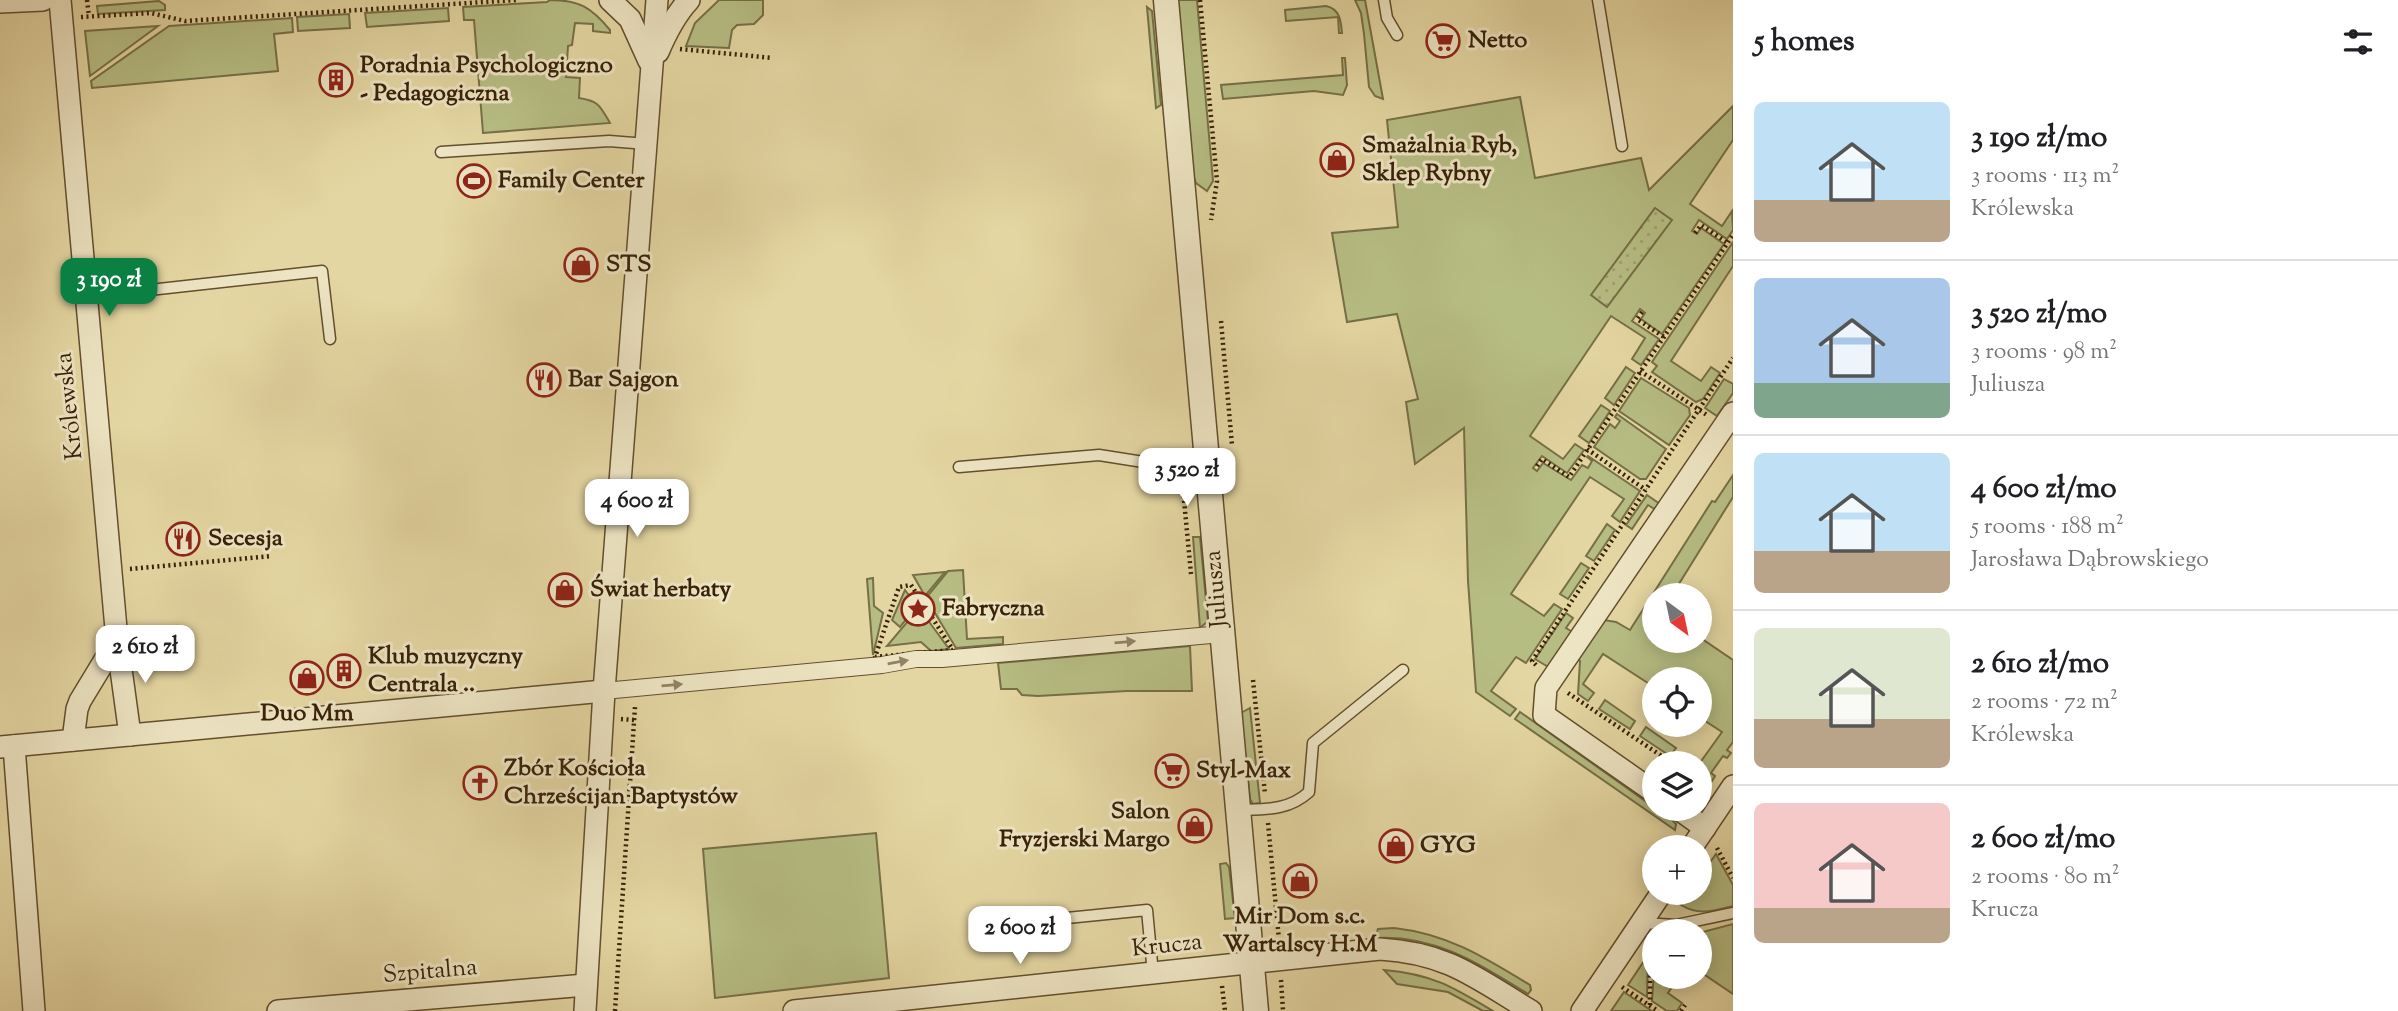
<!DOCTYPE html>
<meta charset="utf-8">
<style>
:root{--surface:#fff;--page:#f6f6f6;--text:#202124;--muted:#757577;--line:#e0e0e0;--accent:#0b8043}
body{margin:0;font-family:"Sorts Mill Goudy",serif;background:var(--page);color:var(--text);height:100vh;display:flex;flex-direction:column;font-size:26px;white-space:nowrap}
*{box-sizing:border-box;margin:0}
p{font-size:23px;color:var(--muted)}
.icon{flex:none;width:38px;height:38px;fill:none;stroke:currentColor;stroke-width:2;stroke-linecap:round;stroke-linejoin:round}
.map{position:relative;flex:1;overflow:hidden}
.details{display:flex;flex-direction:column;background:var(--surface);width:665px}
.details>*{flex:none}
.needle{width:46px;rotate:147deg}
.fabs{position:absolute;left:1642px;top:583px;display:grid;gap:14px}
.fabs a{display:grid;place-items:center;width:70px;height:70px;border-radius:50%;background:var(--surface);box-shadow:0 4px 18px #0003;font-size:35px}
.price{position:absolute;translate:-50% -60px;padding:0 16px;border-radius:14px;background:#fff;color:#222;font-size:23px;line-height:46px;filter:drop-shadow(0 2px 4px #0008)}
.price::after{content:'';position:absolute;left:50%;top:42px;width:21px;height:16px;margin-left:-10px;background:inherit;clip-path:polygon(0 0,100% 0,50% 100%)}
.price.active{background:var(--accent);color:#fff}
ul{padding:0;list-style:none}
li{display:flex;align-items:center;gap:21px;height:175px;padding:0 21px}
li+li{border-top:2px solid var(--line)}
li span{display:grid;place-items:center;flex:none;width:196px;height:140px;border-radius:10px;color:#555}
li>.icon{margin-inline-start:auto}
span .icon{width:84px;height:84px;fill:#fffc;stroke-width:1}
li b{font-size:30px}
h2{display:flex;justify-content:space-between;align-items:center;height:84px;padding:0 21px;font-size:30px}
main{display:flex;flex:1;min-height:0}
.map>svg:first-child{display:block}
.green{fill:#b6bd83;stroke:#776f46;stroke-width:2}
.park{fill:url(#park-dots);stroke:#776f46;stroke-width:2}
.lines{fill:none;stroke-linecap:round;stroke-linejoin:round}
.service-casing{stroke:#634e2e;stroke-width:13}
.pedestrian-casing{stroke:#634e2e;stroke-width:18}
.minor-casing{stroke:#634e2e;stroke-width:24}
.tertiary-casing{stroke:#634e2e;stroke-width:27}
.path{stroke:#382108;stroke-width:4.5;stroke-dasharray:2 3.5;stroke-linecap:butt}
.service{stroke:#ede4c3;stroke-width:10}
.pedestrian{stroke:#ede4c3;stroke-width:16}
.minor{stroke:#ede4c3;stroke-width:21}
.tertiary{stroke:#ede4c3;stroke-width:24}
.oneway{fill:#928266}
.labels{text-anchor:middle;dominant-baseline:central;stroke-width:6;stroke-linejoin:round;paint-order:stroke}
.poi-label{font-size:24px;font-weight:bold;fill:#382108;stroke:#ede4c3;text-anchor:start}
.street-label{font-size:24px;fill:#382108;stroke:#ede4c3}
</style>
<main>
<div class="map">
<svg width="1733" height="1011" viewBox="0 0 1733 1011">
<defs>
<pattern id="park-dots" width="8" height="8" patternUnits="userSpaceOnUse" patternTransform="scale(1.75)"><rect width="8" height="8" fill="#b6bd83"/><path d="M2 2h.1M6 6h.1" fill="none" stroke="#9da270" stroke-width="1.8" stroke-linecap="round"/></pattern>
</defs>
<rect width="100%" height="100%" fill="#e4d6a2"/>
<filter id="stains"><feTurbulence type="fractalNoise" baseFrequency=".00286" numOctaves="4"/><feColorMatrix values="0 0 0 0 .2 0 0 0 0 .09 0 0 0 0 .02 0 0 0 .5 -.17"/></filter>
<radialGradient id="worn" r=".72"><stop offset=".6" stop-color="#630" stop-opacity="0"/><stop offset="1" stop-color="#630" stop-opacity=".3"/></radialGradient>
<!-- green -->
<g class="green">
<path d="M550,0C579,0 591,7 610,30V33L593,31V24L575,23L572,45L568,46L566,77L580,78L579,98C599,101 600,106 610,123L483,133L474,20H464L463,7L547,2Z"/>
<polygon points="719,0 763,0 763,15 754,24 737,25 732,30 729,48 686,46 695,23"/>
<polygon points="1178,0 1197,0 1213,181 1207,191 1196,183 1193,175"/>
<polygon points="1355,0 1365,0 1383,99 1375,96 1369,87 1364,34 1361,13"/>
<polygon points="159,1 165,5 165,10 98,14 97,6"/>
<path d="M1326,6C1340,9 1341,21 1342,33H1339L1338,17L1286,21L1285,10Z"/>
<polygon points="1147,7 1152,11 1161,105 1156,108"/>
<polygon points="448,8 449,21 367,27 365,13"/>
<polygon points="349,14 350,28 298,31 297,17"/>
<polygon points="292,18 293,32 274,34 278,71 92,88 91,81 169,26"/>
<polygon points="158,26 90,76 85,31"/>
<polygon points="1342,58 1345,58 1347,85 1343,95 1314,91 1223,99 1221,85 1343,75"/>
<polygon points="1520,97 1535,178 1641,158 1649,190 1733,106 1733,140 1690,204 1722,226 1732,211 1733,230 1727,239 1699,220 1692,231 1697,234 1701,228 1724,244 1662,334 1641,319 1645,313 1640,309 1632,321 1659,339 1641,365 1632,359 1645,338 1611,316 1530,436 1563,459 1575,444 1584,450 1567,473 1542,456 1533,468 1537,471 1543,463 1571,480 1582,465 1588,468 1592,461 1587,457 1588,456 1640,491 1620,522 1612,516 1624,499 1590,477 1511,594 1544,616 1554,604 1562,609 1526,663 1516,657 1491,691 1516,709 1510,716 1476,692 1468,581 1464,428 1415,464 1406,402 1418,399 1397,314 1347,322 1332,233 1398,227 1387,120"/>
<polygon points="1733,242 1733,266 1671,361 1701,381 1711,367 1720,373 1703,399 1696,402 1652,372 1657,366 1652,362"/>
<polygon points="1626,367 1635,373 1614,405 1605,398"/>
<polygon points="1641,378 1689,408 1690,415 1669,445 1619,411"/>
<polygon points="1724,379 1733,384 1733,393 1717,416 1705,408"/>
<polygon points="1601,405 1610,411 1589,443 1579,436"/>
<polygon points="1617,414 1666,449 1646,479 1640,479 1594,447 1610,424 1615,428 1620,421 1615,417"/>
<polygon points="1733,475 1733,497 1672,595 1654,595 1654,640 1699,640 1699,637 1733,660 1733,742 1727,750 1731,753 1727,758 1723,756 1711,773 1715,776 1712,781 1699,776 1699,764 1722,732 1699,717 1699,679 1654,679 1654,687 1603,654 1583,684 1594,693 1588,701 1578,694 1580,661 1576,658 1604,620 1616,622 1630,630 1712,501 1715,502"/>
<polygon points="1647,495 1660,504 1656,510 1648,505 1632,529 1626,525"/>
<polygon points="1607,524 1615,530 1594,561 1586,556"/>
<polygon points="1193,537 1200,537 1208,621 1200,628"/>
<polygon points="1581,563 1589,568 1568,599 1560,594"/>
<polygon points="963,570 967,639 1003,637 1003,644 956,648 926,598 948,571"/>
<polygon points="945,572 925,596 913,575"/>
<polygon points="873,578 874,606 883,613 873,655 867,579"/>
<polygon points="905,590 917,606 900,627 892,620"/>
<polygon points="919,608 949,649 931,651 921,642 887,646"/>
<polygon points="1566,613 1573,618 1566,628 1574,633 1550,668 1535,659"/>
<polygon points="1190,646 1192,691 1127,691 1038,696 1022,695 1017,689 1001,689 998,663"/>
<polygon points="1605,700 1635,721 1630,729 1599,709"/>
<polygon points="1250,708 1260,803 1253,804 1250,799 1241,713"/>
<polygon points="1520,712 1672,820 1676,824 1675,830 1515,719"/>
<polygon points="1646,727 1676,748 1670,756 1640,736"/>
<polygon points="876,833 889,978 715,998 703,849"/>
<path d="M1716,854L1733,885V906C1713,911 1699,916 1681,905L1689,893L1699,892V878Z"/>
<polygon points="1226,863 1229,867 1235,918 1225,919 1220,864"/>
<polygon points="1733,924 1733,994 1699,971 1699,933"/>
<path d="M1394,928C1448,934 1484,957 1530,985L1531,990L1528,994C1479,964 1434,934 1375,938L1378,929Z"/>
<polygon points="1648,955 1647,997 1628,985"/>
<path d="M1384,970C1432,974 1453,987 1493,1011H1483L1448,992L1397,984Z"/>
<polygon points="1654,972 1654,976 1679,977 1668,993 1682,1003 1677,1011 1667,1011 1652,1001"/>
<polygon points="1624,992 1652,1011 1611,1011"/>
</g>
<!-- park -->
<polygon class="park" points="1655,208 1672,220 1607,307 1591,295"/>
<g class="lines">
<defs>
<g id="service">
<polyline points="1384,0 1387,18 1397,35"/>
<polyline points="1598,0 1622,146"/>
<polyline points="441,152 609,141 647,144"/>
<polyline points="86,297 322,271 330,339"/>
<polyline points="959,467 1099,455 1156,464 1206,463"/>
<path d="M1238,810C1265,809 1288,811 1309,792L1313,743L1403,670"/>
<polyline points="1037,921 1147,910 1153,974"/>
<polyline points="1642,923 1676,925 1733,913"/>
</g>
<polyline id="pedestrian" points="604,691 882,665 916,659 942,659 1222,634"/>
<g id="minor">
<polyline points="60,0 117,640 130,735"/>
<polyline points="610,0 630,19 649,61"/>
<polyline points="0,2 43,0"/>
<path d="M658,52C666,33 675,15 689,0"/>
<polyline points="73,740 77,709 80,701 117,640"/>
<polyline points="14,746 34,1011"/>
<polyline points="0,747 604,691"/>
<polyline points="1654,792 1544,715 1546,688 1733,413"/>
<polyline points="1677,808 1705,828"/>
<polyline points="1692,847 1733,786"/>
<polyline points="278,1011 586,985"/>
<polyline points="585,1011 604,691 657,0"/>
<path d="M794,1011L1380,949C1448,953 1476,978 1531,1011"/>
<polyline points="1582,1011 1662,892"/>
</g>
<polyline id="tertiary" points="1166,0 1256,1011"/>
</defs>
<!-- service casing -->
<use href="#service" class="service-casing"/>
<!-- pedestrian casing -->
<use href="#pedestrian" class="pedestrian-casing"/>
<!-- minor casing -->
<use href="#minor" class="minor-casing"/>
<!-- tertiary casing -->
<use href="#tertiary" class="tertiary-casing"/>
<!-- path -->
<g class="path">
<polyline points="87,0 89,16"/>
<polyline points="1200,0 1217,181 1211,220"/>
<polyline points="81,17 151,13 185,21 516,0"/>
<polyline points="680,49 773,58"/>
<polyline points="1695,233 1701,225 1728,243"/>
<polyline points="1642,312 1637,319 1664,337"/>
<polyline points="1221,321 1232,445"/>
<polyline points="1640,371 1707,415"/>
<polyline points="1587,449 1646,490"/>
<polyline points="1537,466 1542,459 1569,477 1733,235"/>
<polyline points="1182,479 1191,574"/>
<polyline points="130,569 272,556"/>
<polygon points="911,585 953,650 875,657 899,587"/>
<polyline points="1536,665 1532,661 1733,358"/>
<polyline points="1253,680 1265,794"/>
<polyline points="1568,693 1672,763"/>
<polyline points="621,719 635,720"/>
<polyline points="1268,823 1279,940"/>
<polyline points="1717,848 1733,878"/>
<polyline points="1281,980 1283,1011"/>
<polyline points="1222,986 1225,1011"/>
<polyline points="1622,987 1658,1011"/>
<polyline points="1650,1005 1650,949"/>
<polyline points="615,1011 635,707"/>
<polyline points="1681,1011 1685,1005"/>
</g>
<!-- service -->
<use href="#service" class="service"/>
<!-- pedestrian -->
<use href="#pedestrian" class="pedestrian"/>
<!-- minor -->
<use href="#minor" class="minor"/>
<!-- tertiary -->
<use href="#tertiary" class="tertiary"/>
</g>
<!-- one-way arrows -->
<defs><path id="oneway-solid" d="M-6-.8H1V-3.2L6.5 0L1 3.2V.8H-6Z" transform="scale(1.75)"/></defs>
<g class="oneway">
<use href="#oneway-solid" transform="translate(1125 642) rotate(-5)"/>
<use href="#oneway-solid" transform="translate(898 662) rotate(-10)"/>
<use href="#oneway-solid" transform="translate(672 685) rotate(-5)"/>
</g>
<!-- icons -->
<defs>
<symbol id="supermarket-ring" viewBox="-11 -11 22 22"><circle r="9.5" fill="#ede4c3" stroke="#8f2418" stroke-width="1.5"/><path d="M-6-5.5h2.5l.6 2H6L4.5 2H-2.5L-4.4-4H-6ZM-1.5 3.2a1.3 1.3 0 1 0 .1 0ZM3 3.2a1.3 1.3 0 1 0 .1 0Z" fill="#8f2418"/></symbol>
<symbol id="building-ring" viewBox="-11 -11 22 22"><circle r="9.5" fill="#ede4c3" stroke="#8f2418" stroke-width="1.5"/><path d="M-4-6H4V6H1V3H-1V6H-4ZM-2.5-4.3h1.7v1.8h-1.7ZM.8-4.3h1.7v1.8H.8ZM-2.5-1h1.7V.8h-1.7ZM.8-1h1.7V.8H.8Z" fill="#8f2418"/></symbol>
<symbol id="shop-ring" viewBox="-11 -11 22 22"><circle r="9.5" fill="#ede4c3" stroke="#8f2418" stroke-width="1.5"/><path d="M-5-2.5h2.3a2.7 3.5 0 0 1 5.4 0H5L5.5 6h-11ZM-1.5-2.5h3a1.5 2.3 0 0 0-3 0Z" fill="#8f2418"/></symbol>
<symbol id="stadium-ring" viewBox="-11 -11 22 22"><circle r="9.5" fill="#ede4c3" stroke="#8f2418" stroke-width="1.5"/><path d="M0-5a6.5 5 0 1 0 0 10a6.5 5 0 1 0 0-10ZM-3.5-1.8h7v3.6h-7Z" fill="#8f2418"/></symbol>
<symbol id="restaurant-ring" viewBox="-11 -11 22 22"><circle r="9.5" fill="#ede4c3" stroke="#8f2418" stroke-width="1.5"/><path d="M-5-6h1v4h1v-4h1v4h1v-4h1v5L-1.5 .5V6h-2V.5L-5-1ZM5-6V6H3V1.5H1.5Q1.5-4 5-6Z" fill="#8f2418"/></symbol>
<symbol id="sight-ring" viewBox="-11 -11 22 22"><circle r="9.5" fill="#ede4c3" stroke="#8f2418" stroke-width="1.5"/><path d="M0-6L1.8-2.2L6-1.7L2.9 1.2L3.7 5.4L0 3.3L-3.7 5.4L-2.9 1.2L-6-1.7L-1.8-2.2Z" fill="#8f2418"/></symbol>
<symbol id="church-ring" viewBox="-11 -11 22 22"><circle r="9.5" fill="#ede4c3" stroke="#8f2418" stroke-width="1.5"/><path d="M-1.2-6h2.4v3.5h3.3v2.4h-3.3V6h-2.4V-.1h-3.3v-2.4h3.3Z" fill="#8f2418"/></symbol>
</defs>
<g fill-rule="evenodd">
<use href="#supermarket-ring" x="1424" y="22" width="38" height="38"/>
<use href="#building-ring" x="317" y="61" width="38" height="38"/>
<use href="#shop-ring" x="1318" y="141" width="38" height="38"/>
<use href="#stadium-ring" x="455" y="162" width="38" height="38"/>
<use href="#shop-ring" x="562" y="246" width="38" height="38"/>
<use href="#restaurant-ring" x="525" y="361" width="38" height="38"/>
<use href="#restaurant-ring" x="164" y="520" width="38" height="38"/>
<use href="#shop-ring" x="546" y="571" width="38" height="38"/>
<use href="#sight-ring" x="899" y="590" width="38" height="38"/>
<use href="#building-ring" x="325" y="652" width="38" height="38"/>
<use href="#shop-ring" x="288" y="659" width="38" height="38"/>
<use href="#supermarket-ring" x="1153" y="752" width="38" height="38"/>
<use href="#church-ring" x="461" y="764" width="38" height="38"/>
<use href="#shop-ring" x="1176" y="807" width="38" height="38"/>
<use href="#shop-ring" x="1377" y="827" width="38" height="38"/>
<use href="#shop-ring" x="1281" y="862" width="38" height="38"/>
</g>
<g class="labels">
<!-- poi labels -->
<g class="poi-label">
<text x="1468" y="41">Netto</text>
<text x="360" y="66">Poradnia Psychologiczno<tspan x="360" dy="28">- Pedagogiczna</tspan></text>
<text x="1362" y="146">Smażalnia Ryb,<tspan x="1362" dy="28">Sklep Rybny</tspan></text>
<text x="498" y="181">Family Center</text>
<text x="606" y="265">STS</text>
<text x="568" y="380">Bar Sajgon</text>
<text x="208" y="539">Secesja</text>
<text x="590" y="590">Świat herbaty</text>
<text x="942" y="609">Fabryczna</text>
<text x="368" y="657">Klub muzyczny<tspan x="368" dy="28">Centrala ..</tspan></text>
<text x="307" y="714" text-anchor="middle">Duo Mm</text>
<text x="504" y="769">Zbór Kościoła<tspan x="504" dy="28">Chrześcijan Baptystów</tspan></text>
<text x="1196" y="771">Styl-Max</text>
<text x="1170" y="812" text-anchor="end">Salon<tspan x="1170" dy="28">Fryzjerski Margo</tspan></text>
<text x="1420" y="846">GYG</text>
<text x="1300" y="917" text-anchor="middle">Mir Dom s.c.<tspan x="1300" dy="28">Wartalscy H.M</tspan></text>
</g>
<!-- street labels -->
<g class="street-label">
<text transform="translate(70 406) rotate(-96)">Królewska</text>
<text transform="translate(1217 589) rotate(-95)">Juliusza</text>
<text transform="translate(1167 946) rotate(-6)">Krucza</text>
<text transform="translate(430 972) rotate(-5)">Szpitalna</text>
</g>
</g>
<rect width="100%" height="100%" filter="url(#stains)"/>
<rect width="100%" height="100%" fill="url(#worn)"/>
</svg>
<div class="fabs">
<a><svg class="needle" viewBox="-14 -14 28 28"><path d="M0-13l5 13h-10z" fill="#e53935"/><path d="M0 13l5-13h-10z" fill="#757577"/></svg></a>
<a><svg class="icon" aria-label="locate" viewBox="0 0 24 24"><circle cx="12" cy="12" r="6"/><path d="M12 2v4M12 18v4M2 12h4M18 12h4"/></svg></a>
<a><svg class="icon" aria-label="layers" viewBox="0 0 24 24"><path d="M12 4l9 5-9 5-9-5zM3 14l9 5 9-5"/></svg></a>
<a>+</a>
<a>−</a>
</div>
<b class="price active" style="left:109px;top:318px">3 190 zł</b>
<b class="price" style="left:1187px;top:508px">3 520 zł</b>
<b class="price" style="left:637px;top:539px">4 600 zł</b>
<b class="price" style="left:145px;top:685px">2 610 zł</b>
<b class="price" style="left:1020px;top:966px">2 600 zł</b>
</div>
<section class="details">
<h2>5 homes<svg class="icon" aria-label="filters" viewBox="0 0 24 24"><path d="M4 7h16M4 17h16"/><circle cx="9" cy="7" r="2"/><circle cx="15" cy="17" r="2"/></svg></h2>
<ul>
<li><span style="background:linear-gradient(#bfe0f5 70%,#b9a48a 0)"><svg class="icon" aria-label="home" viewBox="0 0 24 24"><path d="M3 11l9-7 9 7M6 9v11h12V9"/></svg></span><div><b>3 190 zł/mo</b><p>3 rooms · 113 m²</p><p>Królewska</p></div></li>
<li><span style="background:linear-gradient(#a9c7e8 75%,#7fa58c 0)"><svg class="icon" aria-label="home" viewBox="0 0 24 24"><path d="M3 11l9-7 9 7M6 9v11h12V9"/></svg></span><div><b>3 520 zł/mo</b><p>3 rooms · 98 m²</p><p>Juliusza</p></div></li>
<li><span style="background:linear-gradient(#bfe0f5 70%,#b9a48a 0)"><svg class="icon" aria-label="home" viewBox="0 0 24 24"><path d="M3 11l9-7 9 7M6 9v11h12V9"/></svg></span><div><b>4 600 zł/mo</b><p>5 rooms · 188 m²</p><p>Jarosława Dąbrowskiego</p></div></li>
<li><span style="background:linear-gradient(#dfe7d0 65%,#b9a48a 0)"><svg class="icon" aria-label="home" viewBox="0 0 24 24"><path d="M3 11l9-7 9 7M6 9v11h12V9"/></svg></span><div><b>2 610 zł/mo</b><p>2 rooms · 72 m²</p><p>Królewska</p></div></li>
<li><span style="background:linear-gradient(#f6c9c9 75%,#b9a48a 0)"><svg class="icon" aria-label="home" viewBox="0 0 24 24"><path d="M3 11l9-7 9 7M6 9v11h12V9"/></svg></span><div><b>2 600 zł/mo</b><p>2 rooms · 80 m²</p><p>Krucza</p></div></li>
</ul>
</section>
</main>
